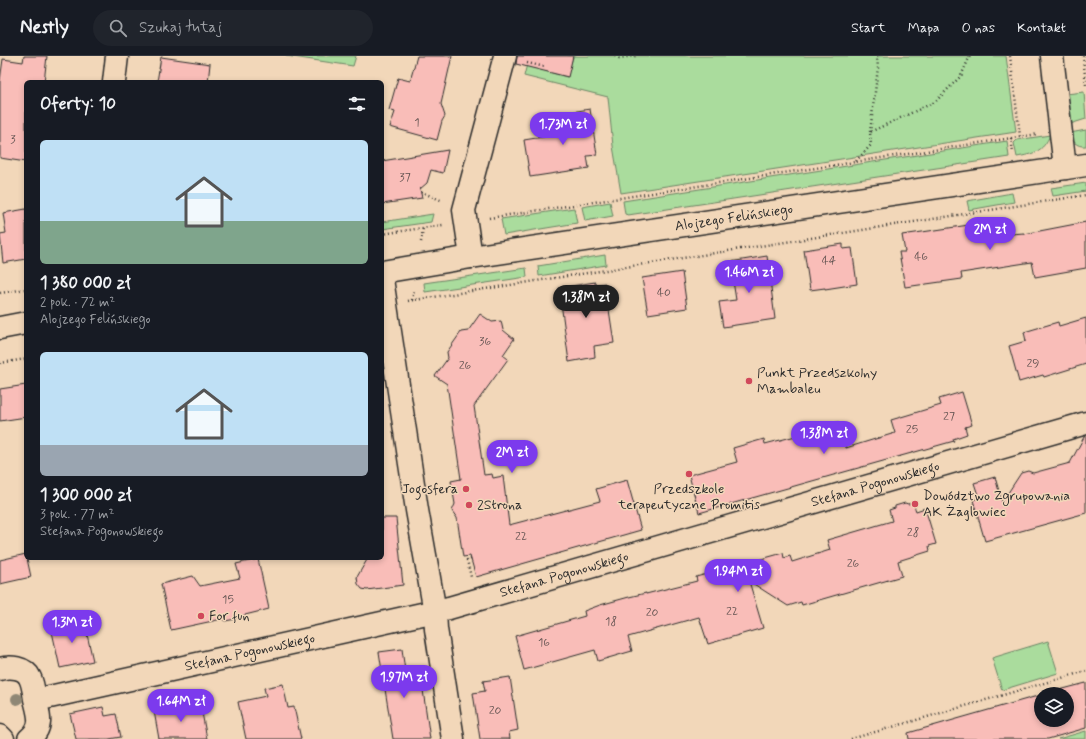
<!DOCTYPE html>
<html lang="pl">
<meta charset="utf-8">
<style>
:root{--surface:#171b24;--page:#20242c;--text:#f1f3f6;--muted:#9ea1a6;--line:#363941;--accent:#7c3aed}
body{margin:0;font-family:Mynerve,sans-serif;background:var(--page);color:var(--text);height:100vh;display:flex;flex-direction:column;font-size:15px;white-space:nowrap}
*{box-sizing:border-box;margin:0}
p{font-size:13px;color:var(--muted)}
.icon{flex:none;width:22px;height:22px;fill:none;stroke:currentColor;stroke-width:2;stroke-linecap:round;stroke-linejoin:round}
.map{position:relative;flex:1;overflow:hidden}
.side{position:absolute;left:24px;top:24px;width:360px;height:480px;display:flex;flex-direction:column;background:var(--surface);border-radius:6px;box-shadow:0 2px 6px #0003}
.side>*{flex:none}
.fabs{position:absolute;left:1034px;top:631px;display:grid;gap:8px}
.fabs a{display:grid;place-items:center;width:40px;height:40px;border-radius:50%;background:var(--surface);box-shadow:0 2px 6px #0003;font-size:20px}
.price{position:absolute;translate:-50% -34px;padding:0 9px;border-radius:14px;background:var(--accent);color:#fff;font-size:13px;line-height:26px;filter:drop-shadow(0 1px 2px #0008)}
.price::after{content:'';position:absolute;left:50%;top:24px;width:12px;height:9px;margin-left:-6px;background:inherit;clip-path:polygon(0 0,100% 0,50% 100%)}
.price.on{background:#222;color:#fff}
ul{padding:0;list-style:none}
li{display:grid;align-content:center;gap:8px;height:212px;padding:0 16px}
li span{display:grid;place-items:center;height:124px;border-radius:6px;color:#555}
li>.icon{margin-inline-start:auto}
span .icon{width:72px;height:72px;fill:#fffc;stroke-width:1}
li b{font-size:17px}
h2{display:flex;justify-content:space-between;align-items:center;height:48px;padding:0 16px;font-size:17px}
header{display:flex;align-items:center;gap:24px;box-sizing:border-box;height:56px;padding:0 20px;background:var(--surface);border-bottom:1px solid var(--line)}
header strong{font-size:19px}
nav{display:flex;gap:22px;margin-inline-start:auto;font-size:14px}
.search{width:280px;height:36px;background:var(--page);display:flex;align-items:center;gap:10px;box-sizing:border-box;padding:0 14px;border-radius:22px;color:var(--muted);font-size:15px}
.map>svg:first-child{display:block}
.green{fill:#aadc9d;stroke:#6a8464}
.building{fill:#f9bdb8;stroke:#2b2b2b}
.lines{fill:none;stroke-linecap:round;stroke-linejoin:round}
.minor-casing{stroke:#2b2b2b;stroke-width:25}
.path{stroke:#2b2b2b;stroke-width:2.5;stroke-dasharray:1 3;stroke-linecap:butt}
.minor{stroke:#f2d7b9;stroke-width:22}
.tree{fill:#8f8774}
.poi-dot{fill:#d1495b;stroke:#f2d7b9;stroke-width:1.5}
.labels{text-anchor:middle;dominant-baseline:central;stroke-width:3;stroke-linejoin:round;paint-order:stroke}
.number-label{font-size:12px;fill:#5e504e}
.street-label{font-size:14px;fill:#2b2b2b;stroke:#f2d7b9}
.poi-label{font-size:14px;fill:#2b2b2b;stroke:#f2d7b9;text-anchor:start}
</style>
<header>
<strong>Nestly</strong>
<div class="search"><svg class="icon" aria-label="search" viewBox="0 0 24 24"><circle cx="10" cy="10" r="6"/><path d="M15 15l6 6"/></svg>Szukaj tutaj</div>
<nav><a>Start</a><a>Mapa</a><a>O nas</a><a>Kontakt</a></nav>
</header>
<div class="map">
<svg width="1086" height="683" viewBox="0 0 1086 683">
<rect width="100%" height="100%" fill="#f2d7b9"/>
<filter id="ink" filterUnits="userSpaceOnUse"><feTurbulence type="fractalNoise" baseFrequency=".025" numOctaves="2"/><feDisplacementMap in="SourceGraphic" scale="8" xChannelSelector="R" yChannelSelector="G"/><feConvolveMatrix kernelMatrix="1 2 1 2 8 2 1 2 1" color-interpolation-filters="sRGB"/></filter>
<g filter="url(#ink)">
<!-- green -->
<g class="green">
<polygon points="286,0 356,0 353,10"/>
<polygon points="529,0 549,0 545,15 567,21 573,1 568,0 1006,0 1016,76 621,137 613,90 608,41 524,20"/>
<polygon points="1084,36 1086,63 1070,68 1066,38"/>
<path d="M1086,74V90C1076,91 1072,85 1070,77Z"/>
<path d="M1050,79C1043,96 1033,98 1017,101L1014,87L1017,84Z"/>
<polygon points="1007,85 1009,101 628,159 625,158 623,145"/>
<polygon points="1086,127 1086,135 1053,140 1051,132"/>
<polygon points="1012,137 1014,146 969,154 967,145"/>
<polygon points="610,146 613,160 585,165 582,151"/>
<polygon points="574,152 577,167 504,179 501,163"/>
<polygon points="433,158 431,166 382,173 382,166"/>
<polygon points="605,199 606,209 539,220 538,210"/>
<polygon points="526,212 527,221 425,236 424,227"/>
<polygon points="1048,585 1058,617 1002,634 992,602"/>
<polygon points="1086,675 1086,683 1058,683"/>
</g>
<!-- building -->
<g class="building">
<polygon points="24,0 47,0 44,26 26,26 26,106 0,102 0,25 3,3 23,6"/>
<polygon points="417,0 452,0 441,48 445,60 442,65 437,84 390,71 395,56 389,54 398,22 410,25"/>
<polygon points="517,0 573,0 568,21 516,8"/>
<polygon points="161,1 210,8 208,26 157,26"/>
<polygon points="590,53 597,99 587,100 589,112 530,121 524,84 561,78 558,58"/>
<polygon points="448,94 443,117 431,114 427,127 420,133 422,142 382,148 382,105"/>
<polygon points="26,153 26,203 3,207 0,178 6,177 3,157"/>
<polygon points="1009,163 1011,178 1024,177 1024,178 1086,166 1086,212 1035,221 1032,206 961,217 962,223 905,231 899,196 905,196 902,179"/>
<polygon points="843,188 843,193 852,192 857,228 825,233 825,232 810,234 804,194"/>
<polygon points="767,200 775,263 723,271 719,246 736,244 730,206"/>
<polygon points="682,216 687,252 648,258 642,222"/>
<polygon points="595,226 595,228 605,227 614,287 594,290 595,301 569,306 559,232"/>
<polygon points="480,258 492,266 501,265 503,274 514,283 503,299 508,303 474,350 484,419 492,418 493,422 503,420 509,469 600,445 596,433 627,424 641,474 476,521 470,500 463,501 457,462 452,455 455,448 451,425 461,423 447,328 435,320 448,302 447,296 461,276 468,275"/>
<polygon points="1086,262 1086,308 1044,321 1043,319 1019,326 1009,290 1026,285 1024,276 1058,266 1059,270"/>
<polygon points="26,329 26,361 0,365 0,333"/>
<polygon points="962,336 972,369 965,371 967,378 953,383 954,385 699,457 689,419 737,406 733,392 764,383 765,388 811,376 809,370 839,366 846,392 895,377 891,364 941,349 939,343"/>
<polygon points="1086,380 1086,457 985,485 973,444 979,442 974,427 995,421 1002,446 1021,417 1028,415 1033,417 1070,407 1084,381"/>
<polygon points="905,447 908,448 913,447 916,455 925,452 936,488 929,490 930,495 898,505 902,520 802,549 801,546 788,550 749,525 763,572 708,588 699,561 628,581 632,595 598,605 595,594 524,614 515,580 585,560 584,555 600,549 629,541 646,537 646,538 697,525 696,521 783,497 784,502 790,500 792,506 830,494 827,484 892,465 889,454 895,452 895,450"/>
<polygon points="382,462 396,462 403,529 367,534 362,533 358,528 357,521 368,502 382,502"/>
<polygon points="26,498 31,521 0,528 0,504"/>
<polygon points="258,503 269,553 237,561 236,563 225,565 222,563 171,574 161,528 193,520 200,530 240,522 236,508"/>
<polygon points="84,565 93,605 60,612 51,571"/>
<polygon points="402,593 406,622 421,620 430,683 393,683 379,596"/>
<polygon points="510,621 518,674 509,676 510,683 480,683 473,637 485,635 483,625"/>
<polygon points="1086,627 1086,672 1048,683 909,683 908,677 1041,639 1041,664 1067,664 1067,638 1044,638"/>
<polygon points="283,628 288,652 294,651 301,683 246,683 238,646 266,640 264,632"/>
<polygon points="200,646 207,683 159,683 154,655"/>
<polygon points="103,651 105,660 116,658 121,681 109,683 76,683 70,658"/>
</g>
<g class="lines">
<defs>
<g id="minor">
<polyline points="1052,0 1065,112"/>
<polyline points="114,26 117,0"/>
<polyline points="471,201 464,154 505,0"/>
<path id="s1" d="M382,216L471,201L1086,109"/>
<polyline points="382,223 417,454 435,556 436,573 453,683"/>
<polyline points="0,272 26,267"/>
<path d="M0,613C10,610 25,611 30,622C33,628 34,637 35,643C39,659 44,671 29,683"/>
<path id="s2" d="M36,644L449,552L1086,367"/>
<polyline points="0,680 3,683"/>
</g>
</defs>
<!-- minor casing -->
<use href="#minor" class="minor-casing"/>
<!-- path -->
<g class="path">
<polyline points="615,0 619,2 636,0"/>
<polyline points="1010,0 1020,80"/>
<polyline points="1083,0 1086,29"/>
<polyline points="527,7 546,11"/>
<polyline points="870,76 878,12 877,0"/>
<polyline points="1011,82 1013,97"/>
<polyline points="856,105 871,89 870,76 935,46 961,20 970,0"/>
<polyline points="421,136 443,145"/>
<polyline points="489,162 1038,78"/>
<polyline points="382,178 443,169"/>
<polyline points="421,186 423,172"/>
<polyline points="0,237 26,233"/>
<polyline points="412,244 414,234"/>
<polyline points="408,245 1086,139"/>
<polyline points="0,307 26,303"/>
<polyline points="471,503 467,504 471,521"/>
<polyline points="851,683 1086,615"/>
</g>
<!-- minor -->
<use href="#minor" class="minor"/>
</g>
<!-- trees -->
<circle class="tree" cx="17" cy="643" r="6"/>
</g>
<!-- markers -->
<g class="poi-dot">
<circle cx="749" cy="325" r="4"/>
<circle cx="689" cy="418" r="4"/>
<circle cx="466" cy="433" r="4"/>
<circle cx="915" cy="448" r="4"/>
<circle cx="469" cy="449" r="4"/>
<circle cx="201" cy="560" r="4"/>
</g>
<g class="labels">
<!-- number labels -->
<g class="number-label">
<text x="417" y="67">1</text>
<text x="13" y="84">3</text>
<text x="405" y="122">37</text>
<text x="921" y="201">46</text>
<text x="829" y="205">44</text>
<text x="664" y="237">40</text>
<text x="485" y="286">36</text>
<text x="1033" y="308">29</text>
<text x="465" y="310">26</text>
<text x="949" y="361">27</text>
<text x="912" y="374">25</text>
<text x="913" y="477">28</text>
<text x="521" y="481">22</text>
<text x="853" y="508">26</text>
<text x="228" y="544">15</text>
<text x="732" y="556">22</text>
<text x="652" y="557">20</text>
<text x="611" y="566">18</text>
<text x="544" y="587">16</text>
<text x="495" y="655">20</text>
</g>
<!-- street labels -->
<g class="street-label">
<text stroke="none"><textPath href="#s1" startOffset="356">Alojzego Felińskiego</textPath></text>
<text stroke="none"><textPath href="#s2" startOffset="867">Stefana Pogonowskiego</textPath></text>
<text stroke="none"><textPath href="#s2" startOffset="543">Stefana Pogonowskiego</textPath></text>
<text stroke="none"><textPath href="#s2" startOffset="219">Stefana Pogonowskiego</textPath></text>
</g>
<!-- poi labels -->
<g class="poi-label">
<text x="757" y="317">Punkt Przedszkolny<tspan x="757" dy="16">Mambaleu</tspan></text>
<text x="458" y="433" text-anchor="end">Jogosfera</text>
<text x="689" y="433" text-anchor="middle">Przedszkole<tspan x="689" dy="16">terapeutyczne Promitis</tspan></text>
<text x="923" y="440">Dowództwo Zgrupowania<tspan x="923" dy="16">AK Żaglowiec</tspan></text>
<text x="477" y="449">2Strona</text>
<text x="209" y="560">For fun</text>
</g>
</g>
</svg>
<div class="fabs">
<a><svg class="icon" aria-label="layers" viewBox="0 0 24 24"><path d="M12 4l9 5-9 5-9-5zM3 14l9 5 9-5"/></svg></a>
</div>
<b class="price" style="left:563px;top:90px">1.73M zł</b>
<b class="price" style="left:990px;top:195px">2M zł</b>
<b class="price" style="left:749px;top:238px">1.46M zł</b>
<b class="price on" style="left:586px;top:263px">1.38M zł</b>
<b class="price" style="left:824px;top:399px">1.38M zł</b>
<b class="price" style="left:512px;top:418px">2M zł</b>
<b class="price" style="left:738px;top:537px">1.94M zł</b>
<b class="price" style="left:72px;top:588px">1.3M zł</b>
<b class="price" style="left:404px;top:643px">1.97M zł</b>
<b class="price" style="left:181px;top:667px">1.64M zł</b>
<section class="side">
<h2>Oferty: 10<svg class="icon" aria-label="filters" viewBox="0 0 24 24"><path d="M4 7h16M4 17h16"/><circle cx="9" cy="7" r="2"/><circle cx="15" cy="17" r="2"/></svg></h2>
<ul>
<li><span style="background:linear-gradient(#bfe0f5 65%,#7fa58c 0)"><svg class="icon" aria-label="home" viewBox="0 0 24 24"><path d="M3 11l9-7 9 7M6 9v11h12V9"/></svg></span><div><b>1 380 000 zł</b><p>2 pok. · 72 m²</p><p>Alojzego Felińskiego</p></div></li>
<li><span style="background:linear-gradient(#bfe0f5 75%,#9aa5b1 0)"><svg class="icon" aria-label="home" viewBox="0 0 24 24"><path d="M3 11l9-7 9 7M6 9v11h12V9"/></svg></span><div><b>1 300 000 zł</b><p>3 pok. · 77 m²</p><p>Stefana Pogonowskiego</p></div></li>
</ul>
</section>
</div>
